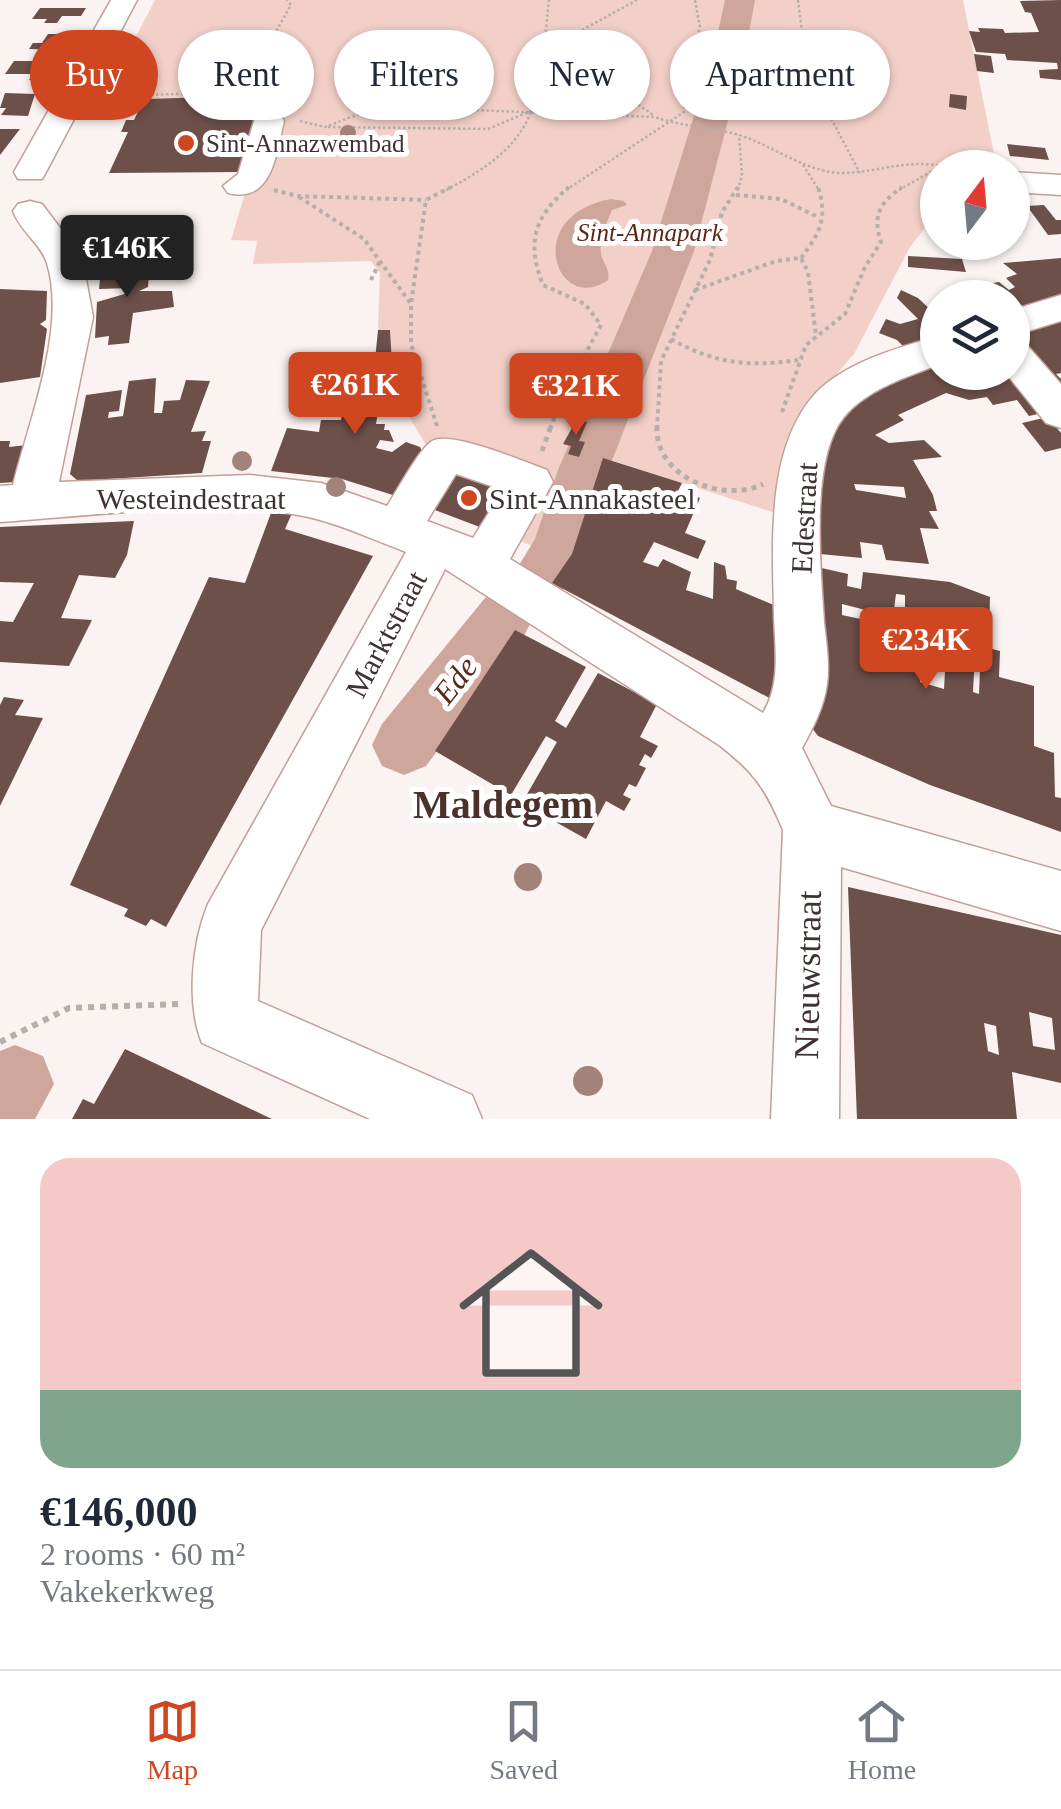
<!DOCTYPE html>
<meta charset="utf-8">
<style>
:root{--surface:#fff;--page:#f6f6f7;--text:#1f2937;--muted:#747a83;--line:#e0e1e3;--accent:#cf4620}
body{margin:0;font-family:"Times New Roman",serif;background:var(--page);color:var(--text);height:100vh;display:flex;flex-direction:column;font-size:38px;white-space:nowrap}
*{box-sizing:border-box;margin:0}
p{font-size:32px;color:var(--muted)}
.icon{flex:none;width:55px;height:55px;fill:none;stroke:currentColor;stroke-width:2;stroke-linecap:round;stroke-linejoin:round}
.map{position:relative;height:1119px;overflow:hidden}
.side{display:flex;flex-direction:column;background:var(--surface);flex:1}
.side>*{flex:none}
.hud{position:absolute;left:30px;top:30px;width:1002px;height:90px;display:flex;gap:20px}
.needle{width:65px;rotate:16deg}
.tools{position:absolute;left:920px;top:150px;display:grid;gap:20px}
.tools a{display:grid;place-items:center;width:110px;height:110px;border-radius:50%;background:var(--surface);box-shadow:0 2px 8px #0004;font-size:50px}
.price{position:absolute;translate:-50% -85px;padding:0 22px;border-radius:10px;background:var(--accent);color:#fff;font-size:32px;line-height:65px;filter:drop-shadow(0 2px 5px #0008)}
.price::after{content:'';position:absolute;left:50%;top:60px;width:30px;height:22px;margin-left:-15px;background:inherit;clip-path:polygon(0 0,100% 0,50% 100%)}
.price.active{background:#222;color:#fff}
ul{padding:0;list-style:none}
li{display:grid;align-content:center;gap:20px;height:530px;padding:0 40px}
li span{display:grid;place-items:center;height:310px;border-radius:30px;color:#555}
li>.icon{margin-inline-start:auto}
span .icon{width:180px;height:180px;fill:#fffc;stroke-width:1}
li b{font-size:42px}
.chip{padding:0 35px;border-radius:45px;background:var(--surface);box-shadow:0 2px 8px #0004;font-size:35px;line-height:90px}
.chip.active{background:var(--accent);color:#fff}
.dock{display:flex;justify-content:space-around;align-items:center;height:140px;border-top:2px solid var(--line);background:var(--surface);font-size:28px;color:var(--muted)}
.dock a{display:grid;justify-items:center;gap:5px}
.dock .active{color:var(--accent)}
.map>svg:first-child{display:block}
.green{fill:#f2d0c7}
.water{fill:#cfa69b}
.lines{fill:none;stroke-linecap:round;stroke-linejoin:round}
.river{fill:#cfa69b;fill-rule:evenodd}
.building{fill:#6d5049;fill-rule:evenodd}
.minor-casing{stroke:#c1a097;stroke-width:3}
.path-far3{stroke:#b7aeab;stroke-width:2.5;stroke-dasharray:2.5 2.5;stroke-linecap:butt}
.path-far2{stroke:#b7aeab;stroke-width:4;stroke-dasharray:4 4;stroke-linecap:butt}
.path-far1{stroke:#b7aeab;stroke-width:5;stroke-dasharray:5 5;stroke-linecap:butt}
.path{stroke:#b7aeab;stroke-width:6;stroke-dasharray:6 6;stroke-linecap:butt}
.minor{fill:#fff;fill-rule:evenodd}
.tree{fill:#a3827a}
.poi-dot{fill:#cf4620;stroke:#fff;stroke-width:4}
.labels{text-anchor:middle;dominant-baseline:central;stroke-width:10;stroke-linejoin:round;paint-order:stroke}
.far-poi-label{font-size:25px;fill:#40322f;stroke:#fff;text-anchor:start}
.far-park-label{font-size:25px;font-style:italic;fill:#5b2618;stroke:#fff}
.street-label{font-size:30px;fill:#40322f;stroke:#fff}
.poi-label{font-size:30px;fill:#40322f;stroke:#fff;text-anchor:start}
.water-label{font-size:32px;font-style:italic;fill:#5b2719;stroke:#fff}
.near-street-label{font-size:35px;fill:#40322f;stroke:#fff}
.district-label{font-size:40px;font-weight:bold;fill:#4b312a;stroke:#fff}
</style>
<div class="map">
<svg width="1061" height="1119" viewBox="0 0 1061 1119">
<rect width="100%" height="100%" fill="#faf3f1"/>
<!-- green -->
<path class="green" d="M155,0H963L995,159L983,167L938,168L937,212L910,247L854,354L803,413L791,518L604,458L572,554L552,583L523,568L536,547L403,498L431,453C413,423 395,400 400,364L392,363L390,330H378L380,273L371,261L253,264L257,241L231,240L249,180L245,96L103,100Z"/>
<!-- water -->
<path class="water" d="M611,199L624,201L627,205L612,210C606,224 599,239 601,254C604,266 610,267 608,280C556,316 521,215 611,199Z"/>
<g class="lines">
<!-- river -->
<g class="river">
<polygon points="725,0 755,0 745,55 694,251 604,481 586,547 561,592 541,599 521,592 513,575 535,539 558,470 652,251 713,55"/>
<polygon points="505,591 525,598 534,616 525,634 426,766 404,775 382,766 372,745 382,724 485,598"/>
<polygon points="15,1045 43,1056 54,1084 35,1119 0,1119 0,1051"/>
</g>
</g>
<!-- building -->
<g class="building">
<polygon points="1061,0 1061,80 1040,78 1039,70 1058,69 1057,63 1007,60 1005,54 976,52 969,31 980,32 978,28 1003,29 1005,33 1039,32 1031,13 1025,12 1020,1"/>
<polygon points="40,8 86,8 81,16 62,16 57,23 44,23 47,19 32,19"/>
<polygon points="48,34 71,34 61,50 29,49 33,43 42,43"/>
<polygon points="974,54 991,56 994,73 977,71"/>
<polygon points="14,61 62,61 50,80 29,80 33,74 5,74"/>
<polygon points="5,93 35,94 28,116 1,115 6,108 0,108"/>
<polygon points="950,94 967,96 966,110 949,107"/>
<polygon points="246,96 274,98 267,121 240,172 109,173 128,132 121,132 126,120 134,120 144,99"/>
<polygon points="0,129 20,129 0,155"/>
<polygon points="1007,144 1045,148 1049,160 1010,156"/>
<polygon points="1044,205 1056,220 1061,220 1061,234 1048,235 1027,206"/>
<polygon points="908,256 962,259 966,272 908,267"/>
<polygon points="1061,258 1061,295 1012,312 1012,298 978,298 985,294 976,286 987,283 997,292 1000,291 993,283 999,282 1009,290 1015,287 1006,278 1017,274 1003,263"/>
<polygon points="150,259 148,287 139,291 172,291 174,307 133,313 129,343 108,345 109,336 95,338 97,302 128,293 131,288 99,289 100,279 104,273 117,272 120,260"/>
<polygon points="0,289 47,291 46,320 40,324 47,329 40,377 0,383"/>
<polygon points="901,290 918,298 933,312 938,310 938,337 904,347 897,340 879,333 886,319 900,324 918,319 897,298"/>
<polygon points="1061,311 1061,373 1056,374 1061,379 1061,405 1012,347 1012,334"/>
<polygon points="378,330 390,330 392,363 400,363 397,385 401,399 388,400 386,412 378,412 376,424 385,424 384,430 389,430 394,442 380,440 376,448 392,452 406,442 420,447 423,454 396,496 342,479 271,471 287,428 319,432 321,420 341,420 347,390 372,390"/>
<path d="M938,358V372H1012L1055,410L1029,416L1017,400L993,405L987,397L969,400L946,393L898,415L904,420L875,435L889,443L924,440L942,457L913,460L933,495L937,511H929L939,529L920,528L929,564L886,560L882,545L860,542L862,558L820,554L816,457L838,410ZM854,484L904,487L906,498L856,490Z"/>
<polygon points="156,378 154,413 162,413 164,401 180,400 186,380 210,381 191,432 206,431 202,441 211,441 202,473 78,481 70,474 86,395 122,390 119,411 109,412 108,418 123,416 129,381"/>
<polygon points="1048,417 1061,433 1061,448 1045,452 1022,423"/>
<polygon points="577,419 587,422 579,441 585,442 579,457 568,454 571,446 563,444"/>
<polygon points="0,441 10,441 9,447 27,445 16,482 0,483"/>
<polygon points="603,458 682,483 678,491 700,498 685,533 706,541 698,559 654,542 643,562 658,567 663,559 691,572 686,590 713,599 714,562 725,566 727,579 737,581 736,589 790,612 775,701 552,583 572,554"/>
<polygon points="453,468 509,488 485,529 427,507"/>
<polygon points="293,511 285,529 373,556 166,927 151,919 146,926 124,916 128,909 70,885 209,577 245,583 271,513"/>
<polygon points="134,521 127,555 115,578 79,575 61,618 92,620 69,666 0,662 0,621 13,622 34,583 0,582 0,527"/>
<path d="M817,567L848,574L847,586L861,589L863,572L950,582L990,597L989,638L976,635L973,692L979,694L981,646L1000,651L999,677L1034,686V746L1054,753L1055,797L1061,798V832L930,785L818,736L809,724ZM896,594L905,595V611L948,619L944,689L920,682L922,668L889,655L893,626L842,615V604L893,617Z"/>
<polygon points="515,630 586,667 555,721 566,728 598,673 657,704 640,737 658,746 651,758 645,754 639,765 646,768 636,787 629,784 623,795 631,799 624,811 606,801 586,839 522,803 557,742 546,736 511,795 435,751"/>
<polygon points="4,697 24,700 15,715 43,718 0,806 0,705"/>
<path d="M848,887L1061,935V1083L1012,1072L1017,1119H857ZM1029,1012L1052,1018L1055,1050L1033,1046ZM984,1023L996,1026L999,1055L988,1051Z"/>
<polygon points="125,1049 272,1119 72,1119 83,1099 94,1104"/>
</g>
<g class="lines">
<defs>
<g id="minor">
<polygon points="111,0 137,0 46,172 42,179 18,179 14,172"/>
<path d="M269,112L280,114L284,121C276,153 273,204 228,193L223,186L238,174L254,121L258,114Z"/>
<polygon points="1012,172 1061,175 1061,195 1012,192"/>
<path d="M30,201L42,204L82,257L93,317L59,482L250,475L321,483L387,506C397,491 419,449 432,441C450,430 525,462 547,470L553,482L510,559L763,713C781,683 775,650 774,616C773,547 765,451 814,395C843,363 897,348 938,336V365C906,377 866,390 844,417C809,460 821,569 824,622C826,641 830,664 827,684C824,707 813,728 802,748L831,806L1061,871V931L841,867L839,1119H771L783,830C766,789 754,772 719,745L445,569L261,930L258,1001L472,1095L482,1119H370L202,1043C186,1004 192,943 208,904L406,552C377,541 349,528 320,520C236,496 90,516 0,522V486L13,485C29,420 67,328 47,263C41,244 20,231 13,211L18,204ZM456,474L503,490L473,538L427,521Z"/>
<polygon points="1061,295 1061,321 1012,336 1012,310"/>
<polygon points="1012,340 1026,344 1061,384 1061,428 1046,423 1005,372 1012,372"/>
</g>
</defs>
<!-- minor casing -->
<use href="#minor" class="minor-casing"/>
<!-- path-far3 -->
<g class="path-far3">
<polyline points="637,0 562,41 602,79 653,115"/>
<polyline points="798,0 807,73 860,173"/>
<polyline points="543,41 562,41"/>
<polyline points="146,95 265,91 258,63 291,5 287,0"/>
<path d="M300,121L325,127L362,113L421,108L655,117C683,127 712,127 739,135C772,145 807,173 842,173C884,172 907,157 951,168"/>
<polyline points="328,127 488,129 533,110"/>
<polyline points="803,165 819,190"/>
<path d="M446,190C545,139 538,100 549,0"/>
<polyline points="566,190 684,112 682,69 700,28 695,0"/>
<polyline points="738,190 742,174 739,135"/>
<polyline points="899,190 943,165"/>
</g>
<!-- path-far2 -->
<g class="path-far2">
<polyline points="274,190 297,196 426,200"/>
<polyline points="736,195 781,199 818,217"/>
<polyline points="299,197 364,239 411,304"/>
<path d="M801,258C820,233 828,218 818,187"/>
<polyline points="371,280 380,261"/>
<polyline points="695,290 776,261 801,258 808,272 816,336"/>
<path d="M671,339C715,364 749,367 798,360"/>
<path d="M782,412L806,345L845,314L865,267L881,242C872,215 880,203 902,187"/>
<polyline points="437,426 411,344 411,304 426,200 451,187"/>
<path d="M550,429L564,393L601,325L585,304L543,285C526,242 534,217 569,187"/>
<polyline points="657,429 661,361 710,260 722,212 738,187"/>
</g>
<!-- path-far1 -->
<g class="path-far1">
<path d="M657,426C654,477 723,504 763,484"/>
<polyline points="542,451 551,426"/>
</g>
<!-- path -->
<polyline class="path" points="0,1042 69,1008 179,1004"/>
<!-- minor -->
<use href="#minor" class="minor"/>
</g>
<!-- trees -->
<g class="tree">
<circle cx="348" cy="133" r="8"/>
<circle cx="541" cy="406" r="10"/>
<circle cx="242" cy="461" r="10"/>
<circle cx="336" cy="487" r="10"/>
<circle cx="528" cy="877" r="14"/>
<circle cx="588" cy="1081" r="15"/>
</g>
<!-- markers -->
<g class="poi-dot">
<circle cx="186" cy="143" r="10"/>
<circle cx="469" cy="498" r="10"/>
</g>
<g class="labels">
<!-- far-poi labels -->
<g class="far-poi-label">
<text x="206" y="143">Sint-Annazwembad</text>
</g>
<!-- far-park labels -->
<g class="far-park-label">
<text x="650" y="232">Sint-Annapark</text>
</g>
<!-- street labels -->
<g class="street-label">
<text x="191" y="498">Westeindestraat</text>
<text transform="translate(804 518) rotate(-87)">Edestraat</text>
<text transform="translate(386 634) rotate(-62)">Marktstraat</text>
</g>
<!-- poi labels -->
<g class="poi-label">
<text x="489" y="498">Sint-Annakasteel</text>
</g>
<!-- water labels -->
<g class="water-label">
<text transform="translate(455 680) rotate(-52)">Ede</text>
</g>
<!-- near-street labels -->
<g class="near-street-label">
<text transform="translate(808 975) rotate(-89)">Nieuwstraat</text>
</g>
<!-- district labels -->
<g class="district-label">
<text x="503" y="804">Maldegem</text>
</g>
</g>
</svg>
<div class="tools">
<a><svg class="needle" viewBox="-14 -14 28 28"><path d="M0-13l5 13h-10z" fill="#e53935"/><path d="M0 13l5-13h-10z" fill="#747a83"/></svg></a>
<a><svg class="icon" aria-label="layers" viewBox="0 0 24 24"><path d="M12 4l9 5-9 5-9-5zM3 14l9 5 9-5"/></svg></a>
</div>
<b class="price active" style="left:127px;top:300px">€146K</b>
<b class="price" style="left:355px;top:437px">€261K</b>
<b class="price" style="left:576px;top:438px">€321K</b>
<b class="price" style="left:926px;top:692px">€234K</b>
<div class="hud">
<a class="chip active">Buy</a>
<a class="chip">Rent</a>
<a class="chip">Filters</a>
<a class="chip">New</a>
<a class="chip">Apartment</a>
</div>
</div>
<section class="side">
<ul>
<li><span style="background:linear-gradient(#f6c9c9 75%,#7fa58c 0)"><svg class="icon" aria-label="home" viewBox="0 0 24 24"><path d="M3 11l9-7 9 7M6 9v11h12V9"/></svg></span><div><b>€146,000</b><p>2 rooms · 60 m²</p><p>Vakekerkweg</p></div></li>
</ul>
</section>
<nav class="dock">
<a class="active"><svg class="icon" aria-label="map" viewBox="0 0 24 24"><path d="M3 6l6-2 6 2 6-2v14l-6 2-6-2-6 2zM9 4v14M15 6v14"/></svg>Map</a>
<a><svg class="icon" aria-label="saved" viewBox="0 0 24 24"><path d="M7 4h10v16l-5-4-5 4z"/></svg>Saved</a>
<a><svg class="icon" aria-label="home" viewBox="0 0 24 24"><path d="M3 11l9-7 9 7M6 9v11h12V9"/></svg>Home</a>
</nav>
